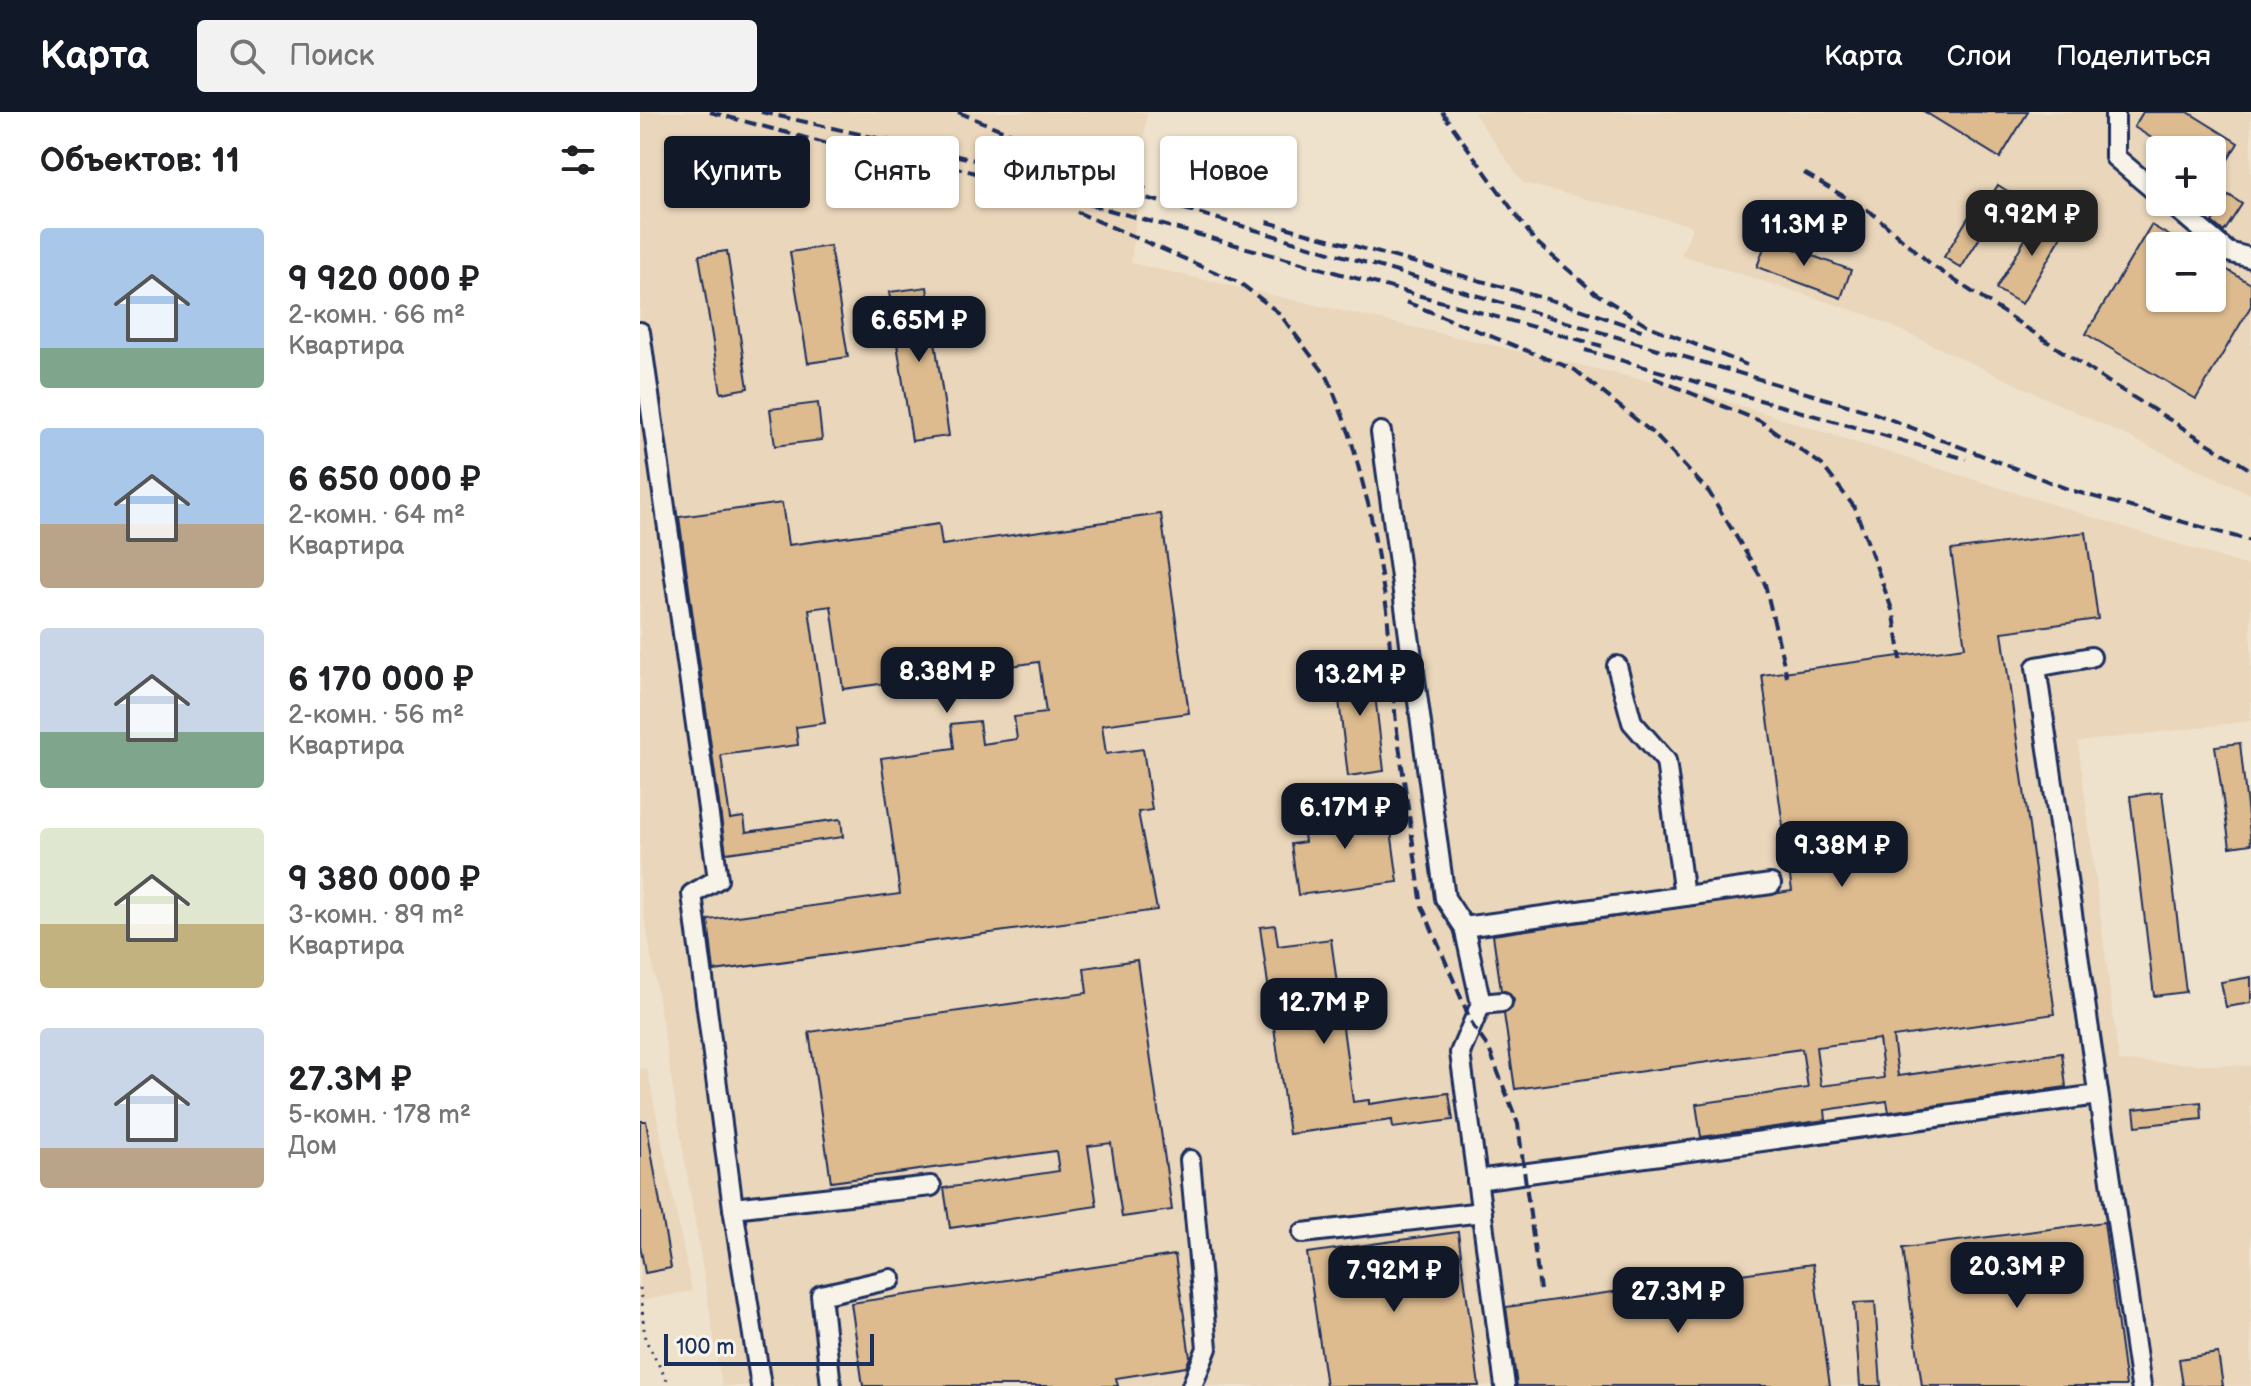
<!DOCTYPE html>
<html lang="ru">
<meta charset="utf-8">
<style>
:root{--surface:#fff;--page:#f2f2f2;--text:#202124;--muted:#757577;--accent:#111827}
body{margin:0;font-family:"Balsamiq Sans",sans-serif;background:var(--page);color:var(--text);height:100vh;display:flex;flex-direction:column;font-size:30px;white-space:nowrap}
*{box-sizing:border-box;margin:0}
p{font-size:26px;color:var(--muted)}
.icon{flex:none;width:44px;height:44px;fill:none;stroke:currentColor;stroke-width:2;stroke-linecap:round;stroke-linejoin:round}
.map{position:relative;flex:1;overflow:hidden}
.sheet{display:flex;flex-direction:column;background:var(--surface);width:640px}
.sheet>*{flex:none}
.hud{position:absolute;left:24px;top:24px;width:760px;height:72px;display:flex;gap:16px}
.controls{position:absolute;left:1506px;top:24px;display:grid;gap:16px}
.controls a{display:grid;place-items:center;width:80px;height:80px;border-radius:8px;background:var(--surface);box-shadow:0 2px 6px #0004;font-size:40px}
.scale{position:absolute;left:24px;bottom:20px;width:210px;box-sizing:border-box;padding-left:8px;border:4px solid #1b2f5e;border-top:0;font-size:22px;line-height:28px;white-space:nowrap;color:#1b2f5e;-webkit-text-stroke:6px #f7f3e8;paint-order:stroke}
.price{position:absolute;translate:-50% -68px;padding:0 18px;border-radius:16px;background:var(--accent);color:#fff;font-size:26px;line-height:52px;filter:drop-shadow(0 2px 4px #0008)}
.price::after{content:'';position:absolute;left:50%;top:48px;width:24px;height:18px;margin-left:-12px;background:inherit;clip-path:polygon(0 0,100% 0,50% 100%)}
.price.on{background:#222;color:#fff}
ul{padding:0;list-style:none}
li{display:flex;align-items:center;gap:24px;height:200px;padding:0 40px}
li span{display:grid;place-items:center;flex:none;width:224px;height:160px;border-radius:8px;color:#555}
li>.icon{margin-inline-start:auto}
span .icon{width:96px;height:96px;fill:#fffc;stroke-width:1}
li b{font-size:34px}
h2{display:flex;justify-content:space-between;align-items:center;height:96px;padding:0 40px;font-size:34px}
.chip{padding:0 28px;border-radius:8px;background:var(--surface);box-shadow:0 2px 6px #0004;font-size:28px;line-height:72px}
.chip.on{background:var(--accent);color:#fff}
header{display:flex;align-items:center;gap:48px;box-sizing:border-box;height:112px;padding:0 40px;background:var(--accent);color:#fff}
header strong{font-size:38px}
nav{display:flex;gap:44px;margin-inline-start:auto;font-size:28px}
.search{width:560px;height:72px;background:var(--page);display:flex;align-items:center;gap:20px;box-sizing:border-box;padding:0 28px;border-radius:8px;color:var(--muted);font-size:30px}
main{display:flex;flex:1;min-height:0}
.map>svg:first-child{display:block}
.built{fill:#ead6ba;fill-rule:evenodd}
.building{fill:#ddbb8f;stroke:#1b2f5e;stroke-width:2;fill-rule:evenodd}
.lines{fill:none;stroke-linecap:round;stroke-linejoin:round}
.minor-casing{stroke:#1b2f5e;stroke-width:24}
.path{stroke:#1b2f5e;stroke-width:3;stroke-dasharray:2 6;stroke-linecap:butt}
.minor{stroke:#f7f3e8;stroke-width:18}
.rail{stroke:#1b2f5e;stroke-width:4;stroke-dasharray:12 6;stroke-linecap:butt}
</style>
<header>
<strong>Карта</strong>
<div class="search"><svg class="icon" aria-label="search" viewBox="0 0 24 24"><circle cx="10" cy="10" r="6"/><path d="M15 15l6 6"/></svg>Поиск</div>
<nav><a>Карта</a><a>Слои</a><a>Поделиться</a></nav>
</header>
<main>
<section class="sheet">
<h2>Объектов: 11<svg class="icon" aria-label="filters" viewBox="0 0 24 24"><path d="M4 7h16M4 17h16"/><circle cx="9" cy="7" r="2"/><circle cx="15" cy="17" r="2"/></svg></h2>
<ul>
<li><span style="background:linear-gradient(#a9c7e8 75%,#7fa58c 0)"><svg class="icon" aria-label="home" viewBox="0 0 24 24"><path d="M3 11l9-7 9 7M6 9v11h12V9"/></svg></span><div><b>9 920 000 ₽</b><p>2-комн. · 66 m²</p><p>Квартира</p></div></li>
<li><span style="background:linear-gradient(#a9c7e8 60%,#b9a48a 0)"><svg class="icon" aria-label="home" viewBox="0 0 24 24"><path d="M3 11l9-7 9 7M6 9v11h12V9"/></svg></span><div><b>6 650 000 ₽</b><p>2-комн. · 64 m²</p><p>Квартира</p></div></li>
<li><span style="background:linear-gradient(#c9d6e8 65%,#7fa58c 0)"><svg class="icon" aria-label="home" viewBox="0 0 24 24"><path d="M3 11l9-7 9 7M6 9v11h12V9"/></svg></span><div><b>6 170 000 ₽</b><p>2-комн. · 56 m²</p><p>Квартира</p></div></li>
<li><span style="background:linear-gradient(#dfe7d0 60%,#c2b280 0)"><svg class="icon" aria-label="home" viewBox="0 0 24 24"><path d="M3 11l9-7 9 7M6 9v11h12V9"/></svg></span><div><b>9 380 000 ₽</b><p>3-комн. · 89 m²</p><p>Квартира</p></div></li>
<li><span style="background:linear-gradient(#c9d6e8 75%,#b9a48a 0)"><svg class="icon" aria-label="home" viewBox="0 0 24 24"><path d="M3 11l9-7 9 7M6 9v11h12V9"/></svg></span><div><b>27.3M ₽</b><p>5-комн. · 178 m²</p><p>Дом</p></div></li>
</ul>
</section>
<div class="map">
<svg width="1611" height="1274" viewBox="0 0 1611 1274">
<rect width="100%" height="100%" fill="#efe2cd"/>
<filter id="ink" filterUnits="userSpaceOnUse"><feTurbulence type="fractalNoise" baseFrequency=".0125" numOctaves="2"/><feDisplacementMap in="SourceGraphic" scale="16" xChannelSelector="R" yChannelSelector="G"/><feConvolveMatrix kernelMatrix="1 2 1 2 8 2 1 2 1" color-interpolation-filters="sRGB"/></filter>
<g filter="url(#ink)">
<!-- built -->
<g class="built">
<polygon points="0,0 507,0 491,151 1054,279 1611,455 1611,609 1438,630 1479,949 1611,954 1611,1274 82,1274 0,777"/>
<path d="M833,0H1611V382L1228,203L1041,143L1053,114L883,71ZM1520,38H1572V90H1520ZM1520,134H1572V186H1520Z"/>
<polygon points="7,956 52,1179 0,1189 0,957"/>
</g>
<!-- building -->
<g class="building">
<polygon points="1285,0 1388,0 1360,46"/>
<polygon points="1503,0 1548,0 1598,31 1572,74 1572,38 1531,38 1494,15"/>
<polygon points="1358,73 1377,85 1354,121 1346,116 1321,156 1304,145 1331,101 1338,105"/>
<polygon points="1589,83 1602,92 1584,120 1572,110"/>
<polygon points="1401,100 1427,115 1382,192 1356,177"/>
<polygon points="1511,113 1547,134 1520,134 1520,186 1572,186 1572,149 1611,172 1611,194 1556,287 1446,222"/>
<polygon points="1127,127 1211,158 1201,186 1117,155"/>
<polygon points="190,134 208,245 168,251 150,140"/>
<polygon points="87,139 108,276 81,281 59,143"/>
<polygon points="287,175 309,324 272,329 249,180"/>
<polygon points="178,291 182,328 135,334 130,297"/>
<polygon points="142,391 148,433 299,412 302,433 521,402 549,601 462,613 466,642 503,637 512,698 498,700 517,798 74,859 68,808 260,782 241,646 314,636 311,612 339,609 342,632 377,627 374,605 406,601 399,550 203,577 191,494 169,497 185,611 156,615 158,633 81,643 90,707 104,705 106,720 201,707 203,725 86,741 39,405"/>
<path d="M1446,420L1458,507L1362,520L1415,902L1253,925L1258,964L1422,941L1426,975L1249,1000L1247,989L1185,998L1186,1008L1061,1025L1056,992L1168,976L1162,937L875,977L864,902L872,896L874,888L868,880L861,878L853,823L1152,779L1122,563L1325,535L1311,438ZM1239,927L1244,966L1181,974L1176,935Z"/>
<polygon points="731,549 744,659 708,664 695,554"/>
<polygon points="1600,631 1611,732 1590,735 1575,634"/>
<polygon points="1522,680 1546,880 1514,884 1490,684"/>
<polygon points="699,684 701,702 748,696 758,770 658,783 651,732 665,730 662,708 687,705 684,686"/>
<polygon points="635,813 638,834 691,827 713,990 729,988 729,992 809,981 813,1008 753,1016 752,1008 649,1022 620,815"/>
<polygon points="497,848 532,1098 482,1105 471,1031 448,1034 457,1094 310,1116 304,1076 419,1059 416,1039 191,1070 169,920 447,881 444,856"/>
<polygon points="1611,865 1611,891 1586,895 1581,870"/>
<polygon points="1561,990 1562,1007 1496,1014 1494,997"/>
<polygon points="0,1009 6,1009 31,1156 5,1161 0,1133"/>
<polygon points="1464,1110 1486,1274 1282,1274 1263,1136"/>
<polygon points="818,1120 839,1274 686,1274 667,1141"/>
<polygon points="535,1143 550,1245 546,1255 476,1266 478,1274 223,1274 211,1191"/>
<polygon points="1173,1152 1190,1274 877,1274 866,1195"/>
<polygon points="1235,1190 1241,1274 1220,1274 1214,1191"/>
<polygon points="1578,1241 1583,1274 1543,1274 1539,1247"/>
</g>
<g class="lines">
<defs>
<g id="minor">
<polyline points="1475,0 1475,45 1520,83"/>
<polyline points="1529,90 1588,140 1611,146"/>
<polyline points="0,220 78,767 52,782 93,1096"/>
<polyline points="741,320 805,786 824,815"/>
<polyline points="1451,545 1396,555 1501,1274"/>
<polyline points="977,554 992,610 1026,649 1044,784"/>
<polyline points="841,892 862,890"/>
<polyline points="550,1048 567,1236 552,1274"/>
<polyline points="837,1068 1458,983"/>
<polyline points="663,1121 842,1100"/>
<polyline points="121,1274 93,1096 291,1074"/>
<polyline points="191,1274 181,1183 251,1167"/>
<polyline points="865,1274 820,941 841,892 824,815 1131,772"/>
</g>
</defs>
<!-- minor casing -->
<use href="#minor" class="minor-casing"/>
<!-- path -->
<polyline class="path" points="0,1176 5,1227 30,1274"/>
<!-- minor -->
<use href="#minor" class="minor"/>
<!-- rail -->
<g class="rail">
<polyline points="70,0 255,50"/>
<polyline points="121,0 514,88 1234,301 1430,378 1611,429"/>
<polyline points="318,0 506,77"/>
<polyline points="802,0 894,128 955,181 1009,214 1107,253"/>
<polyline points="241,35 962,234"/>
<polyline points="1164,61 1232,101 1293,154 1467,269 1611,358"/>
<polyline points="437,100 600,171 639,201 688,266 710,323 730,399 747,498 756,612 782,794 833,914 849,937 878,1012 900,1178"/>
<polyline points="627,110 925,192 1004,219"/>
<polyline points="766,190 935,258 1015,323 1069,380 1125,472 1147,565"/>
<polyline points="945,238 1326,347"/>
<polyline points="1014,266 1120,309 1182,353 1215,396 1254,503 1261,548"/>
</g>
</g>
</g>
</svg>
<div class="controls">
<a>+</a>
<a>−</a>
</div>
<div class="scale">100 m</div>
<b class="price on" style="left:1392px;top:146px">9.92M ₽</b>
<b class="price" style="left:1164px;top:156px">11.3M ₽</b>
<b class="price" style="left:279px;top:252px">6.65M ₽</b>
<b class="price" style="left:307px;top:603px">8.38M ₽</b>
<b class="price" style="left:720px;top:606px">13.2M ₽</b>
<b class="price" style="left:705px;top:739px">6.17M ₽</b>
<b class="price" style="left:1202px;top:777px">9.38M ₽</b>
<b class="price" style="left:684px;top:934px">12.7M ₽</b>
<b class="price" style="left:1377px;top:1198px">20.3M ₽</b>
<b class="price" style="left:754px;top:1202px">7.92M ₽</b>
<b class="price" style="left:1038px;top:1223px">27.3M ₽</b>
<div class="hud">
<a class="chip on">Купить</a>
<a class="chip">Снять</a>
<a class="chip">Фильтры</a>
<a class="chip">Новое</a>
</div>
</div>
</main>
